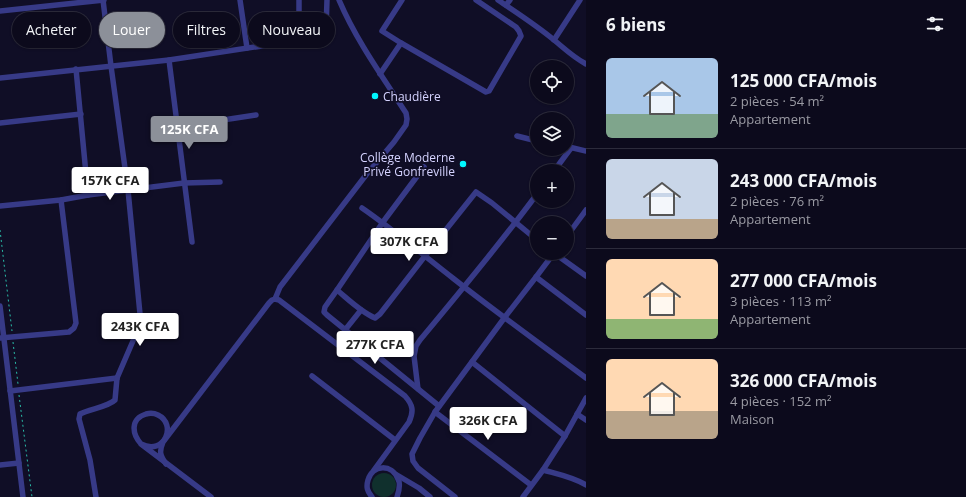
<!DOCTYPE html>
<html lang="fr">
<meta charset="utf-8">
<style>
:root{--surface:#0c0a1c;--page:#1a1829;--text:#f1f3f6;--muted:#9a9aa3;--line:#2c2b3b;--accent:#8c9099}
body{margin:0;font-family:"Open Sans",sans-serif;background:var(--page);color:var(--text);height:100vh;display:flex;flex-direction:column;font-size:15px;white-space:nowrap}
*{box-sizing:border-box;margin:0}
p{font-size:13px;color:var(--muted)}
.icon{flex:none;width:22px;height:22px;fill:none;stroke:currentColor;stroke-width:2;stroke-linecap:round;stroke-linejoin:round}
.map{position:relative;flex:1;overflow:hidden}
.details{display:flex;flex-direction:column;background:var(--surface);width:380px}
.details>*{flex:none}
.top-card{position:absolute;left:12px;top:12px;width:380px;height:36px;display:flex;gap:8px}
.tools{position:absolute;left:530px;top:60px;display:grid;gap:8px}
.tools a{display:grid;place-items:center;width:44px;height:44px;border-radius:50%;background:var(--surface);box-shadow:0 1px 3px #0004,0 0 0 1px var(--line);font-size:20px}
.price{position:absolute;translate:-50% -34px;padding:0 9px;border-radius:4px;background:#fff;color:#222;font-size:13px;line-height:26px;filter:drop-shadow(0 1px 2px #0008)}
.price::after{content:'';position:absolute;left:50%;top:24px;width:12px;height:9px;margin-left:-6px;background:inherit;clip-path:polygon(0 0,100% 0,50% 100%)}
.price.active{background:var(--accent);color:#fff}
ul{padding:0;list-style:none}
li{display:flex;align-items:center;gap:12px;height:100px;padding:0 20px}
li+li{border-top:1px solid var(--line)}
li span{display:grid;place-items:center;flex:none;width:112px;height:80px;border-radius:6px;color:#555}
li>.icon{margin-inline-start:auto}
span .icon{width:48px;height:48px;fill:#fffc;stroke-width:1}
li b{font-size:17px}
h2{display:flex;justify-content:space-between;align-items:center;height:48px;padding:0 20px;font-size:17px}
.tag{padding:0 14px;border-radius:18px;background:var(--surface);box-shadow:0 1px 3px #0004,0 0 0 1px var(--line);font-size:14px;line-height:36px}
.tag.active{background:var(--accent);color:#fff}
main{display:flex;flex:1;min-height:0}
.map>svg:first-child{display:block}
.green{fill:#10302d}
.lines{fill:none;stroke-linecap:round;stroke-linejoin:round}
.path{stroke:#29bda9;stroke-width:1;stroke-dasharray:2 3;stroke-linecap:butt}
.minor{stroke:#373a87;stroke-width:5.5}
.poi-dot{fill:#00f8fe;stroke:#100e26;stroke-width:1.5}
.labels{text-anchor:middle;dominant-baseline:central;stroke-width:3.5;stroke-linejoin:round;paint-order:stroke}
.poi-label{font-size:12px;fill:#d5d3ff;stroke:#100e26;text-anchor:start}
</style>
<main>
<div class="map">
<svg width="586" height="497" viewBox="0 0 586 497">
<rect width="100%" height="100%" fill="#100e26"/>
<!-- green -->
<circle class="green" cx="384" cy="485" r="12"/>
<g class="lines">
<!-- path -->
<g class="path">
<polyline points="0,230 12,331"/>
<polyline points="13,342 18,384"/>
<polyline points="19,395 32,497"/>
</g>
<!-- minor -->
<g class="minor">
<polyline points="240,0 247,48"/>
<polyline points="299,0 299,40"/>
<polyline points="402,0 382,31 401,43 486,92 489,91 521,36 519,31 516,27 476,0"/>
<path d="M498,0C517,13 536,25 554,40C565,49 573,57 586,64"/>
<polyline points="506,5 510,0"/>
<polyline points="0,11 104,0"/>
<polyline points="554,40 580,0"/>
<polyline points="169,60 192,242"/>
<polyline points="76,69 88,195"/>
<polyline points="380,74 401,43"/>
<polyline points="0,78 169,60 321,37 324,34 326,30 327,0"/>
<polyline points="0,123 81,114"/>
<polyline points="177,127 256,115"/>
<polyline points="517,136 537,141"/>
<polyline points="569,147 586,151"/>
<polyline points="424,167 383,222 337,290 325,307 324,312 327,315 439,406"/>
<polyline points="554,171 571,148"/>
<polyline points="0,206 61,200 88,195 184,183 220,182"/>
<path d="M362,208C394,230 423,255 454,279C497,313 542,345 586,378"/>
<polyline points="567,236 586,210"/>
<polyline points="554,253 586,276"/>
<polyline points="536,277 586,315"/>
<path d="M337,290C349,300 361,312 375,318L380,314L425,256L476,192L492,203L537,240"/>
<path d="M275,299L280,287L366,175L394,142L406,125L407,119L406,113C382,76 356,40 339,0"/>
<polyline points="0,306 23,497"/>
<polyline points="345,330 361,310"/>
<polyline points="0,338 69,332 74,328 76,323 61,200"/>
<polyline points="472,362 565,436"/>
<polyline points="312,376 395,440"/>
<path d="M418,389L414,356L416,346L420,340C460,292 500,244 537,194"/>
<polyline points="10,391 117,378"/>
<polyline points="435,412 531,485"/>
<polyline points="577,414 586,420"/>
<path d="M141,444C165,456 177,424 158,415C154,413 150,413 146,414C130,419 132,434 141,444L211,497"/>
<path d="M166,464C160,455 159,452 163,442L269,303L272,300L275,299L279,300L405,396C413,405 414,411 409,422L374,470"/>
<polyline points="0,465 19,463"/>
<path d="M543,470C557,474 573,477 586,485"/>
<polyline points="397,475 419,488 430,497"/>
<path d="M96,497L90,460L79,419L80,414C89,409 108,407 115,400L117,378L139,327L140,314L128,190L111,66L103,0"/>
<path d="M372,497C367,491 366,487 368,480C373,464 392,464 398,479C401,484 399,491 397,497"/>
<polyline points="455,497 418,468 413,461 412,454 420,438 435,412 505,317 536,277 554,253"/>
<polyline points="523,497 543,470 565,436 586,398"/>
</g>
</g>
<!-- markers -->
<g class="poi-dot">
<circle cx="375" cy="96" r="4"/>
<circle cx="463" cy="164" r="4"/>
</g>
<g class="labels">
<!-- poi labels -->
<g class="poi-label">
<text x="383" y="96">Chaudière</text>
<text x="455" y="157" text-anchor="end">Collège Moderne<tspan x="455" dy="14">Privé Gonfreville</tspan></text>
</g>
</g>
</svg>
<div class="tools">
<a><svg class="icon" aria-label="locate" viewBox="0 0 24 24"><circle cx="12" cy="12" r="6"/><path d="M12 2v4M12 18v4M2 12h4M18 12h4"/></svg></a>
<a><svg class="icon" aria-label="layers" viewBox="0 0 24 24"><path d="M12 4l9 5-9 5-9-5zM3 14l9 5 9-5"/></svg></a>
<a>+</a>
<a>−</a>
</div>
<b class="price active" style="left:189px;top:150px">125K CFA</b>
<b class="price" style="left:110px;top:201px">157K CFA</b>
<b class="price" style="left:409px;top:262px">307K CFA</b>
<b class="price" style="left:140px;top:347px">243K CFA</b>
<b class="price" style="left:375px;top:365px">277K CFA</b>
<b class="price" style="left:488px;top:441px">326K CFA</b>
<div class="top-card">
<a class="tag">Acheter</a>
<a class="tag active">Louer</a>
<a class="tag">Filtres</a>
<a class="tag">Nouveau</a>
</div>
</div>
<section class="details">
<h2>6 biens<svg class="icon" aria-label="filters" viewBox="0 0 24 24"><path d="M4 7h16M4 17h16"/><circle cx="9" cy="7" r="2"/><circle cx="15" cy="17" r="2"/></svg></h2>
<ul>
<li><span style="background:linear-gradient(#a9c7e8 70%,#7fa58c 0)"><svg class="icon" aria-label="home" viewBox="0 0 24 24"><path d="M3 11l9-7 9 7M6 9v11h12V9"/></svg></span><div><b>125 000 CFA/mois</b><p>2 pièces · 54 m²</p><p>Appartement</p></div></li>
<li><span style="background:linear-gradient(#c9d6e8 75%,#b9a48a 0)"><svg class="icon" aria-label="home" viewBox="0 0 24 24"><path d="M3 11l9-7 9 7M6 9v11h12V9"/></svg></span><div><b>243 000 CFA/mois</b><p>2 pièces · 76 m²</p><p>Appartement</p></div></li>
<li><span style="background:linear-gradient(#ffd9b3 75%,#8fb573 0)"><svg class="icon" aria-label="home" viewBox="0 0 24 24"><path d="M3 11l9-7 9 7M6 9v11h12V9"/></svg></span><div><b>277 000 CFA/mois</b><p>3 pièces · 113 m²</p><p>Appartement</p></div></li>
<li><span style="background:linear-gradient(#ffd9b3 65%,#b9a48a 0)"><svg class="icon" aria-label="home" viewBox="0 0 24 24"><path d="M3 11l9-7 9 7M6 9v11h12V9"/></svg></span><div><b>326 000 CFA/mois</b><p>4 pièces · 152 m²</p><p>Maison</p></div></li>
</ul>
</section>
</main>
